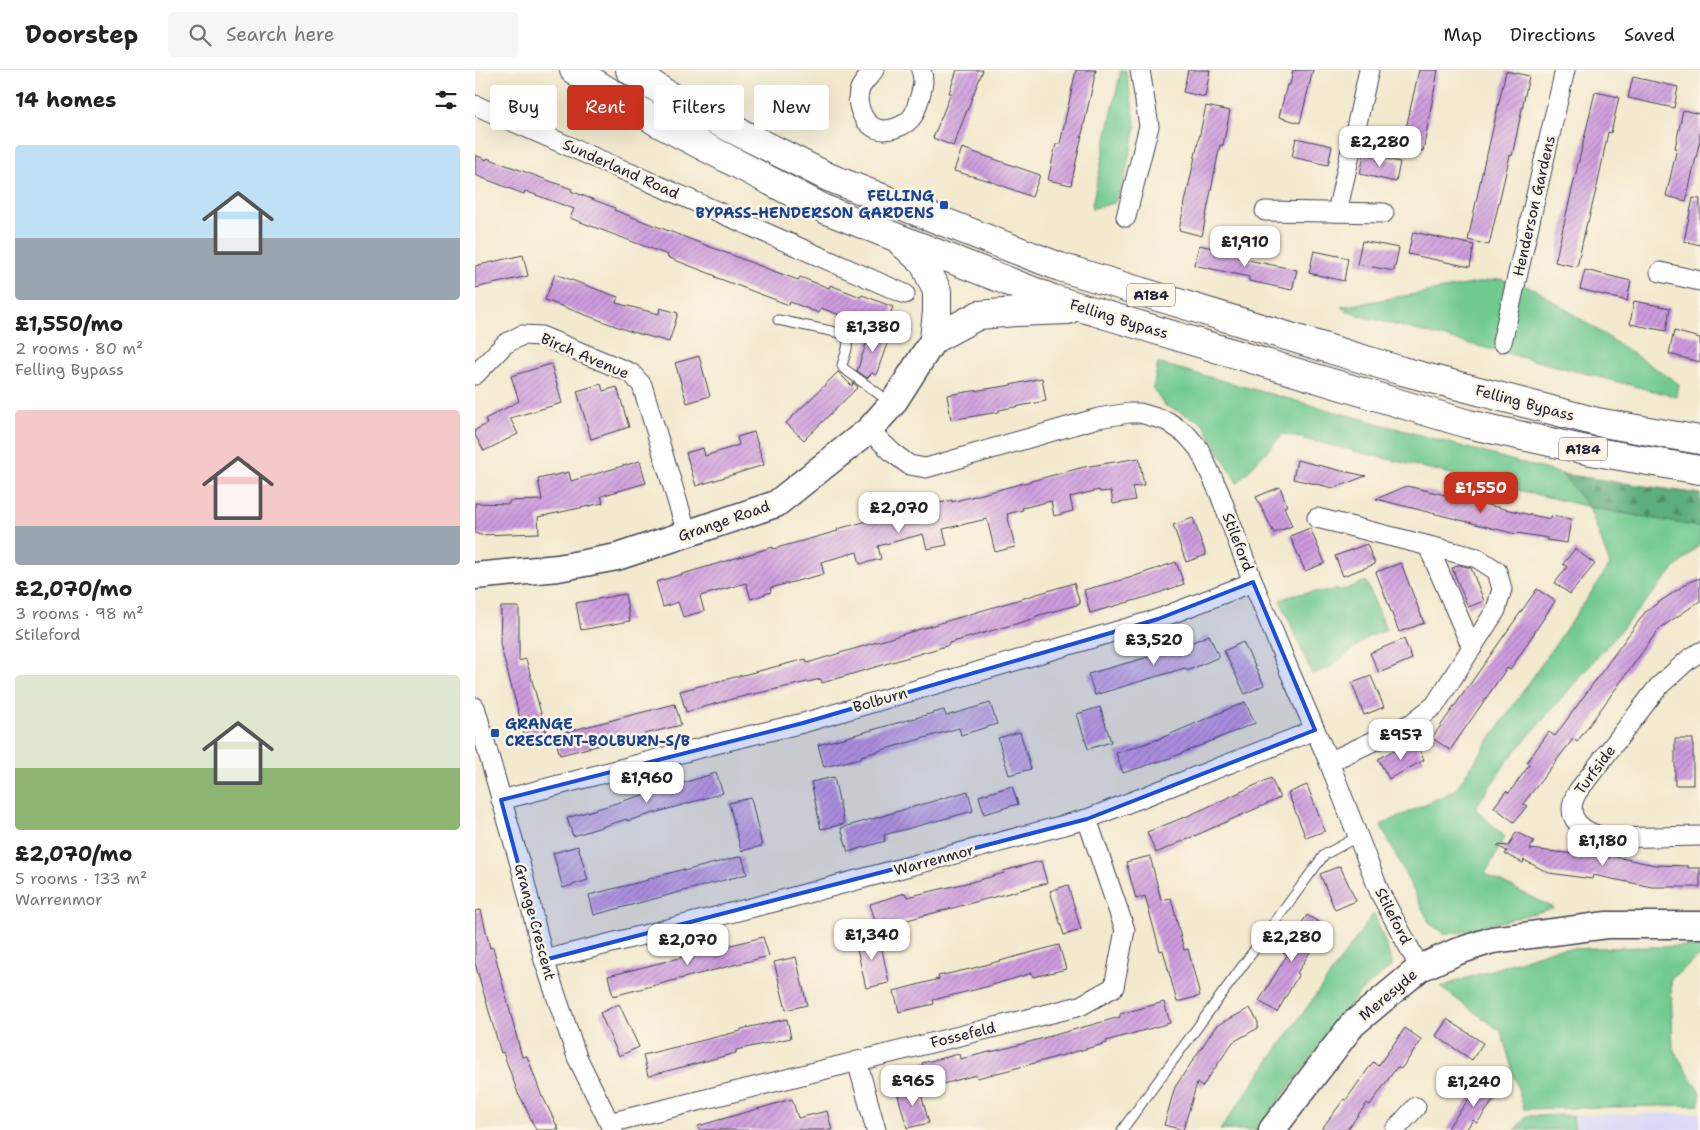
<!DOCTYPE html>
<meta charset="utf-8">
<style>
:root{--surface:#fff;--page:#f6f6f6;--text:#222;--muted:#767676;--line:#e0e0e0;--accent:#c8321e}
body{margin:0;font-family:"Shantell Sans",sans-serif;background:var(--page);color:var(--text);height:100vh;display:flex;flex-direction:column;font-size:19px;white-space:nowrap}
*{box-sizing:border-box;margin:0}
p{font-size:16px;color:var(--muted)}
.icon{flex:none;width:28px;height:28px;fill:none;stroke:currentColor;stroke-width:2;stroke-linecap:round;stroke-linejoin:round}
.map{position:relative;flex:1;overflow:hidden}
.panel{display:flex;flex-direction:column;background:var(--surface);width:475px}
.panel>*{flex:none}
.banner{position:absolute;left:15px;top:15px;width:475px;height:45px;display:flex;gap:10px}
.price{position:absolute;translate:-50% -42px;padding:0 11px;border-radius:10px;background:#fff;color:#222;font-size:16px;line-height:32px;filter:drop-shadow(0 1px 2px #0008)}
.price::after{content:'';position:absolute;left:50%;top:30px;width:15px;height:11px;margin-left:-8px;background:inherit;clip-path:polygon(0 0,100% 0,50% 100%)}
.price.current{background:var(--accent);color:#fff}
ul{padding:0;list-style:none}
li{display:grid;align-content:center;gap:10px;height:265px;padding:0 15px}
li span{display:grid;place-items:center;height:155px;border-radius:5px;color:#555}
li>.icon{margin-inline-start:auto}
span .icon{width:90px;height:90px;fill:#fffc;stroke-width:1}
li b{font-size:21px}
h2{display:flex;justify-content:space-between;align-items:center;height:60px;padding:0 15px;font-size:21px}
.pill{padding:0 18px;border-radius:5px;background:var(--surface);box-shadow:0 5px 20px #0002;font-size:18px;line-height:45px}
.pill.current{background:var(--accent);color:#fff}
header{display:flex;align-items:center;gap:30px;box-sizing:border-box;height:70px;padding:0 25px;background:var(--surface);border-bottom:1px solid var(--line)}
header strong{font-size:24px}
nav{display:flex;gap:28px;margin-inline-start:auto;font-size:18px}
.search{width:350px;height:45px;background:var(--page);display:flex;align-items:center;gap:12px;box-sizing:border-box;padding:0 18px;border-radius:5px;color:var(--muted);font-size:19px}
main{display:flex;flex:1;min-height:0}
.map>svg:first-child{display:block}
.built{fill:#d9d7f8}
.grass{fill:#71ca90;stroke:#4a7666}
.forest{fill:url(#forest-firs);stroke:#3f685a}
.park{fill:url(#park-tufts);stroke:#4a7666}
.building{fill:url(#building-hatch)}
.lines{fill:none;stroke-linecap:round;stroke-linejoin:round}
.lane-casing{stroke:#414051;stroke-width:11}
.street-casing{stroke:#414051;stroke-width:21}
.secondary-casing{stroke:#414051;stroke-width:29}
.highway-casing{stroke:#414051;stroke-width:30}
.lane{stroke:#fff;stroke-width:9}
.street{stroke:#fff;stroke-width:19}
.secondary{stroke:#fff;stroke-width:26}
.highway{stroke:#fff;stroke-width:28}
.marked{fill:#1d4ed8;fill-opacity:0.2;stroke:#1d4ed8;stroke-width:4;stroke-linejoin:round}
.transit-dot{fill:#1a4fb4;stroke:#fcf5e5;stroke-width:2}
.labels{text-anchor:middle;dominant-baseline:central;stroke-width:5;stroke-linejoin:round;paint-order:stroke}
.shield{fill:#fcf5e5;stroke:#63616e;stroke-width:1}
.shield-label{font-size:14px;font-weight:bold;fill:#22223b}
.street-label{font-size:15px;fill:#22223b;stroke:#fcf5e5}
.transit-label{font-size:15px;font-weight:bold;fill:#164399;stroke:#fcf5e5;text-anchor:end}
</style>
<header>
<strong>Doorstep</strong>
<div class="search"><svg class="icon" aria-label="search" viewBox="0 0 24 24"><circle cx="10" cy="10" r="6"/><path d="M15 15l6 6"/></svg>Search here</div>
<nav><a>Map</a><a>Directions</a><a>Saved</a></nav>
</header>
<main>
<section class="panel">
<h2>14 homes<svg class="icon" aria-label="filters" viewBox="0 0 24 24"><path d="M4 7h16M4 17h16"/><circle cx="9" cy="7" r="2"/><circle cx="15" cy="17" r="2"/></svg></h2>
<ul>
<li><span style="background:linear-gradient(#bfe0f5 60%,#9aa5b1 0)"><svg class="icon" aria-label="home" viewBox="0 0 24 24"><path d="M3 11l9-7 9 7M6 9v11h12V9"/></svg></span><div><b>£1,550/mo</b><p>2 rooms · 80 m²</p><p>Felling Bypass</p></div></li>
<li><span style="background:linear-gradient(#f6c9c9 75%,#9aa5b1 0)"><svg class="icon" aria-label="home" viewBox="0 0 24 24"><path d="M3 11l9-7 9 7M6 9v11h12V9"/></svg></span><div><b>£2,070/mo</b><p>3 rooms · 98 m²</p><p>Stileford</p></div></li>
<li><span style="background:linear-gradient(#dfe7d0 60%,#8fb573 0)"><svg class="icon" aria-label="home" viewBox="0 0 24 24"><path d="M3 11l9-7 9 7M6 9v11h12V9"/></svg></span><div><b>£2,070/mo</b><p>5 rooms · 133 m²</p><p>Warrenmor</p></div></li>
</ul>
</section>
<div class="map">
<svg width="1225" height="1060" viewBox="0 0 1225 1060">
<defs>
<pattern id="forest-firs" width="22" height="20" patternUnits="userSpaceOnUse" patternTransform="scale(1.25)"><rect width="22" height="20" fill="#5cae7a"/><path d="M5 1l3.5 6h-7zM16 11l3.5 6h-7z" fill="#4c8d65"/></pattern>
<pattern id="park-tufts" width="24" height="20" patternUnits="userSpaceOnUse" patternTransform="scale(1.25)"><rect width="24" height="20" fill="#71ca90"/><path d="M3 7l-1-3M5 7V3M7 7l1-3M15 17l-1-3M17 17v-4M19 17l1-3" fill="none" stroke="#62ad7d"/></pattern>
<pattern id="building-hatch" width="6" height="6" patternUnits="userSpaceOnUse" patternTransform="scale(1.25)"><rect width="6" height="6" fill="#ce9cdf"/><path d="M-1 1l2-2M0 6l6-6M5 7l2-2" fill="none" stroke="#a77fb6"/></pattern>
</defs>
<rect width="100%" height="100%" fill="#fcf5e5"/>
<filter id="ink" filterUnits="userSpaceOnUse"><feTurbulence type="fractalNoise" baseFrequency=".02" numOctaves="2"/><feDisplacementMap in="SourceGraphic" scale="10" xChannelSelector="R" yChannelSelector="G"/><feConvolveMatrix kernelMatrix="1 2 1 2 8 2 1 2 1" color-interpolation-filters="sRGB"/></filter>
<filter id="wash" filterUnits="userSpaceOnUse"><feTurbulence type="fractalNoise" baseFrequency=".0096" numOctaves="4" result="noise"/><feDisplacementMap in="SourceGraphic" scale="20" xChannelSelector="R" yChannelSelector="G"/><feGaussianBlur stdDeviation="1.12" result="paint"/><feColorMatrix in="noise" values="0 0 0 0 0 0 0 0 0 0 0 0 0 0 0 0 0 1.4 0 .05"/><feComposite in="paint" operator="in"/></filter>
<g filter="url(#wash)">
<rect width="100%" height="100%" fill="#f2e9ce"/>
<!-- built -->
<polygon class="built" points="1225,1043 1225,1060 1040,1060 1051,1046"/>
<!-- grass -->
<g class="grass">
<polygon points="646,0 651,0 661,57 648,115 639,133 616,139"/>
<polygon points="1025,209 1060,219 1204,314 1202,327 878,244 866,237"/>
<polygon points="683,293 1087,404 1114,437 1225,457 1225,474 1198,500 1033,690 1000,738 1030,767 1010,804 1079,838 987,862 971,864 955,854 906,755 980,720 1135,495 1114,437 808,364 762,413 727,352 689,335 678,319"/>
<polygon points="891,511 911,560 893,567 857,596 837,604 805,530 820,524 871,519"/>
<polygon points="899,843 918,895 884,923 782,1060 745,1060"/>
<polygon points="1225,876 1225,886 1196,909 1198,979 1225,1023 1225,1035 1049,1039 1026,961 965,917 1080,879"/>
</g>
<!-- forest -->
<polygon class="forest" points="1087,404 1225,424 1225,457 1114,437"/>
<!-- park -->
<polygon class="park" points="1098,1045 1100,1060 1040,1060 1051,1046"/>
<g id="blocks">
<!-- building -->
<g class="building">
<polygon points="482,0 508,0 478,76 458,68 476,23 474,23"/>
<polygon points="601,0 621,0 596,115 573,110 581,74 585,74"/>
<polygon points="713,0 735,0 730,27 708,22"/>
<polygon points="818,0 838,0 825,53 804,47 812,15 815,15"/>
<polygon points="944,0 963,0 948,81 927,76"/>
<polygon points="1031,1 1054,6 1037,86 1035,85 1014,175 993,170 1010,89 1011,89"/>
<polygon points="1158,7 1203,17 1199,38 1153,28"/>
<polygon points="1120,22 1144,27 1136,63 1133,62 1123,112 1113,152 1112,152 1102,197 1080,192"/>
<polygon points="731,36 755,41 748,75 745,75 727,166 704,160"/>
<polygon points="1208,40 1225,44 1225,70 1211,131 1191,126 1202,78 1200,78"/>
<polygon points="821,68 857,76 853,95 817,87"/>
<polygon points="487,78 565,105 557,127 515,111 479,101"/>
<polygon points="889,84 925,92 921,112 885,104"/>
<polygon points="0,85 12,90 12,88 83,114 97,119 96,121 140,138 139,140 293,199 323,210 325,207 354,218 355,215 386,227 387,225 418,237 408,261 346,238 344,243 315,232 314,235 240,207 241,206 192,187 193,185 95,148 99,139 50,121 49,124 0,105"/>
<polygon points="1218,128 1225,129 1225,175 1209,171"/>
<polygon points="938,162 999,175 995,197 933,184"/>
<polygon points="887,171 924,178 919,201 882,194"/>
<polygon points="724,175 769,185 768,189 822,200 817,220 774,211 774,207 719,195"/>
<polygon points="839,181 873,188 869,211 834,203"/>
<polygon points="48,185 53,206 0,218 0,196"/>
<polygon points="1110,200 1156,211 1152,231 1105,219"/>
<polygon points="80,204 143,227 141,233 184,244 185,238 203,243 194,272 154,261 70,230"/>
<polygon points="1159,231 1195,238 1191,261 1155,254"/>
<polygon points="396,259 415,265 401,305 397,303 392,308 382,301"/>
<polygon points="1199,261 1225,268 1225,292 1194,284"/>
<polygon points="224,286 235,326 212,333 200,293"/>
<polygon points="76,294 87,333 35,348 43,364 9,381 0,365 0,360 12,354 10,349 44,331 36,306"/>
<polygon points="363,302 377,316 378,313 383,317 329,370 311,353"/>
<polygon points="567,308 571,331 524,340 524,342 476,350 472,325 531,316"/>
<polygon points="126,314 128,321 142,317 154,357 116,369 102,321"/>
<polygon points="279,362 289,395 221,416 211,383 228,378 230,386 264,375 262,367"/>
<polygon points="664,388 669,415 657,417 660,430 638,434 636,421 625,422 624,420 595,427 598,441 579,446 576,431 547,438 548,440 532,444 540,477 520,482 512,449 468,459 472,475 452,479 448,464 403,476 406,489 385,494 382,482 346,492 349,504 295,518 296,522 276,529 271,513 225,526 229,541 208,547 203,532 188,537 181,512 298,477 298,479 363,461 362,459 428,442 477,430 477,432 609,397"/>
<polygon points="822,390 863,400 891,406 859,418 818,409"/>
<polygon points="165,391 171,413 126,426 128,433 63,447 64,463 5,465 0,463 0,433 34,434 34,431 67,430 63,409 94,402 96,411"/>
<polygon points="932,416 1051,444 1076,449 1076,446 1096,449 1092,473 1072,470 1073,468 1042,463 1041,464 901,429"/>
<polygon points="805,417 812,436 809,437 817,456 799,463 781,427"/>
<polygon points="718,448 731,485 711,492 698,455"/>
<polygon points="835,458 850,493 830,501 815,466"/>
<polygon points="892,474 900,494 868,506 860,486"/>
<polygon points="1100,479 1120,494 1095,524 1080,513 1092,497 1088,494"/>
<polygon points="701,492 709,514 675,526 615,543 609,520 654,508"/>
<polygon points="926,493 949,553 924,562 901,502"/>
<polygon points="984,495 996,498 1009,531 993,537 977,498"/>
<polygon points="1225,508 1225,531 1184,559 1102,672 1098,669 1048,734 1052,736 1039,752 1019,737 1031,721 1034,723 1055,694 1052,692 1074,662 1080,666 1171,541 1214,512"/>
<polygon points="599,513 605,534 561,546 561,548 474,573 474,575 347,613 346,609 257,629 211,642 205,621 331,589 332,593"/>
<polygon points="1062,519 1080,531 1035,600 1032,598 975,680 957,668"/>
<polygon points="150,524 155,551 106,560 101,533"/>
<polygon points="26,537 44,537 44,591 51,589 73,668 52,674 25,574"/>
<polygon points="734,565 744,587 712,601 710,598 620,625 613,604 702,579"/>
<polygon points="929,569 937,589 904,603 895,583"/>
<polygon points="768,572 789,615 770,624 749,581"/>
<polygon points="896,606 909,637 889,645 877,613"/>
<polygon points="770,632 780,653 695,688 648,703 641,683 684,669"/>
<polygon points="515,633 522,654 486,665 484,658 386,686 386,688 349,697 343,675 469,640 471,646"/>
<polygon points="200,634 206,655 85,685 79,665"/>
<polygon points="625,637 636,672 613,679 602,644"/>
<polygon points="545,662 556,699 534,705 523,668"/>
<rect x="1200" y="669" width="18" height="46"/>
<polygon points="941,673 949,690 914,709 903,689 919,680 921,684"/>
<polygon points="241,703 248,723 152,751 152,749 98,766 92,748"/>
<polygon points="359,707 369,754 346,759 336,712"/>
<polygon points="796,708 805,728 681,783 672,762 715,745"/>
<polygon points="832,715 850,761 831,768 813,723"/>
<polygon points="537,716 543,734 509,744 504,726"/>
<polygon points="493,721 498,741 409,765 410,771 373,782 366,758"/>
<polygon points="276,728 287,776 266,781 254,733"/>
<polygon points="1041,762 1059,771 1055,779 1135,788 1136,786 1180,795 1213,796 1213,798 1225,798 1225,817 1177,817 1118,805 1117,809 1074,803 1049,790 1048,793 1030,784 1032,781 1022,776 1023,775 1034,776"/>
<polygon points="103,776 113,810 88,818 78,783"/>
<polygon points="267,786 272,804 119,845 114,825 173,810 173,809 209,799 209,801"/>
<polygon points="675,786 686,830 696,828 709,880 713,879 725,926 702,932 688,880 685,881 670,826 661,829 651,792"/>
<polygon points="566,791 572,813 402,858 395,834 430,823 432,827 504,810 529,803 528,801"/>
<polygon points="865,796 881,831 860,840 845,804"/>
<polygon points="593,815 606,860 589,865 575,821"/>
<polygon points="6,840 15,878 18,877 47,987 52,986 67,1027 68,1027 84,1060 61,1060 45,1026 44,1026 28,982 26,983 0,893 0,841"/>
<polygon points="832,845 848,855 848,861 822,903 824,904 802,942 784,931 812,885 808,883"/>
<polygon points="404,865 414,913 391,918 380,870"/>
<polygon points="288,867 294,886 138,926 133,906"/>
<polygon points="584,875 591,899 558,907 557,903 511,917 458,930 459,934 424,942 419,921 464,909 463,906 495,899"/>
<polygon points="321,887 332,935 311,940 299,892"/>
<polygon points="689,932 695,953 631,971 632,973 538,999 502,1008 501,1005 453,1018 447,993 484,984 485,989 536,977 645,947 645,944"/>
<polygon points="144,934 164,977 144,986 125,943"/>
<polygon points="775,938 783,952 783,958 758,972 727,1017 722,1013 708,1060 689,1055 700,1017 741,956"/>
<polygon points="312,949 316,968 261,980 261,983 173,1006 168,985 266,961 266,959"/>
<polygon points="972,949 1008,973 997,990 961,966"/>
<polygon points="930,958 947,970 926,999 922,997 895,1035 892,1033 872,1060 846,1060 869,1029 871,1030 898,992 903,996"/>
<polygon points="1007,1011 1024,1023 1002,1053 998,1050 991,1060 971,1060"/>
<polygon points="444,1017 454,1053 432,1058 422,1022"/>
<polygon points="317,1029 323,1048 352,1041 357,1060 224,1060 223,1056"/>
</g>
</g>
</g>
<g filter="url(#ink)">
<use href="#blocks" fill-opacity="0" stroke="#414051" stroke-width="1"/>
<g class="lines">
<defs>
<g id="lane">
<path d="M303,250L370,264C376,273 370,285 367,295L368,298L415,332"/>
<polyline points="647,1060 849,785 882,767"/>
</g>
<g id="street">
<path d="M399,0C395,6 388,12 385,19C380,30 386,50 398,57C410,64 432,57 439,44C441,40 442,34 444,30C447,19 450,11 446,0"/>
<polyline points="0,35 430,224"/>
<polyline points="790,141 909,143"/>
<polyline points="862,142 894,0"/>
<polyline points="651,147 674,56 665,0"/>
<polyline points="1185,202 1225,211"/>
<polyline points="1027,272 1090,0"/>
<polyline points="0,305 30,274 47,265 66,266 156,303 167,315 212,463"/>
<polyline points="394,360 418,383 434,395 451,398 623,348 654,343 665,343 692,351 711,364 724,379 744,422 778,512 814,600 854,692 905,823 945,898"/>
<polyline points="842,448 1002,488 1022,501 1027,519 1021,540 960,635 937,653 854,692"/>
<polyline points="953,476 997,578"/>
<path d="M1225,582L1214,589L1183,617L1103,721C1086,748 1108,763 1133,768L1225,766"/>
<polyline points="0,637 47,801 69,890 102,987 138,1060"/>
<polyline points="26,730 252,671 328,653 683,549 778,512"/>
<polyline points="69,890 299,832 612,749 840,660"/>
<polyline points="382,991 401,1060"/>
<polyline points="134,1053 605,936 639,917 650,860 612,749"/>
<polyline points="920,1060 941,1037"/>
</g>
<g id="secondary">
<polyline points="0,506 83,498 142,487 301,434 394,360 418,333 459,269"/>
<polyline points="797,1060 877,955 945,898 981,882 1017,870 1132,855 1225,855"/>
</g>
<g id="highway">
<polyline points="99,0 184,53 349,139 578,229 993,354 1116,381 1225,400"/>
<polyline points="155,0 202,31 353,107 585,197 927,301 1122,352 1225,370"/>
<polyline points="427,173 449,193 462,221 462,242 459,269"/>
<polyline points="459,269 504,245 540,242 593,240"/>
</g>
</defs>
<!-- lane casing -->
<use href="#lane" class="lane-casing"/>
<!-- street casing -->
<use href="#street" class="street-casing"/>
<!-- secondary casing -->
<use href="#secondary" class="secondary-casing"/>
<!-- highway casing -->
<use href="#highway" class="highway-casing"/>
<!-- lane -->
<use href="#lane" class="lane"/>
<!-- street -->
<use href="#street" class="street"/>
<!-- secondary -->
<use href="#secondary" class="secondary"/>
<!-- highway -->
<use href="#highway" class="highway"/>
</g>
</g>
<!-- marked area -->
<path class="marked" d="M778,512L840,660L612,749L69,890L26,730L328,653L683,549Z"/>
<!-- markers -->
<g class="transit-dot">
<rect x="464" y="130" width="10" height="10" rx="2.5"/>
<rect x="15" y="658" width="10" height="10" rx="2.5"/>
</g>
<g class="labels">
<!-- shield labels -->
<g class="shield">
<rect x="652" y="213.5" width="48" height="23" rx="4"/>
<rect x="1084" y="367.5" width="48" height="23" rx="4"/>
</g>
<g class="shield-label">
<text x="676" y="225">A184</text>
<text x="1108" y="379">A184</text>
</g>
<!-- street labels -->
<g class="street-label">
<text transform="translate(146 99) rotate(24)">Sunderland Road</text>
<text transform="translate(1059 136) rotate(-77)">Henderson Gardens</text>
<text transform="translate(644 249) rotate(17)">Felling Bypass</text>
<text transform="translate(110 286) rotate(23)">Birch Avenue</text>
<text transform="translate(1050 333) rotate(15)">Felling Bypass</text>
<text transform="translate(249 451) rotate(-19)">Grange Road</text>
<text transform="translate(763 472) rotate(69)">Stileford</text>
<text transform="translate(405 630) rotate(-16)">Bolburn</text>
<text transform="translate(1120 700) rotate(-53)">Turfside</text>
<text transform="translate(459 790) rotate(-15)">Warrenmor</text>
<text transform="translate(918 846) rotate(63)">Stileford</text>
<text transform="translate(60 852) rotate(75)">Grange Crescent</text>
<text transform="translate(913 925) rotate(-40)">Meresyde</text>
<text transform="translate(488 965) rotate(-14)">Fossefeld</text>
</g>
<!-- transit labels -->
<g class="transit-label">
<text x="459" y="126">FELLING<tspan x="459" dy="17">BYPASS-HENDERSON GARDENS</tspan></text>
<text x="30" y="654" text-anchor="start">GRANGE<tspan x="30" dy="17">CRESCENT-BOLBURN-S/B</tspan></text>
</g>
</g>
</svg>
<b class="price" style="left:905px;top:98px">£2,280</b>
<b class="price" style="left:770px;top:198px">£1,910</b>
<b class="price" style="left:398px;top:283px">£1,380</b>
<b class="price current" style="left:1006px;top:444px">£1,550</b>
<b class="price" style="left:424px;top:464px">£2,070</b>
<b class="price" style="left:679px;top:596px">£3,520</b>
<b class="price" style="left:926px;top:691px">£957</b>
<b class="price" style="left:172px;top:734px">£1,960</b>
<b class="price" style="left:1128px;top:797px">£1,180</b>
<b class="price" style="left:397px;top:891px">£1,340</b>
<b class="price" style="left:817px;top:893px">£2,280</b>
<b class="price" style="left:213px;top:896px">£2,070</b>
<b class="price" style="left:438px;top:1037px">£965</b>
<b class="price" style="left:999px;top:1038px">£1,240</b>
<div class="banner">
<a class="pill">Buy</a>
<a class="pill current">Rent</a>
<a class="pill">Filters</a>
<a class="pill">New</a>
</div>
</div>
</main>
